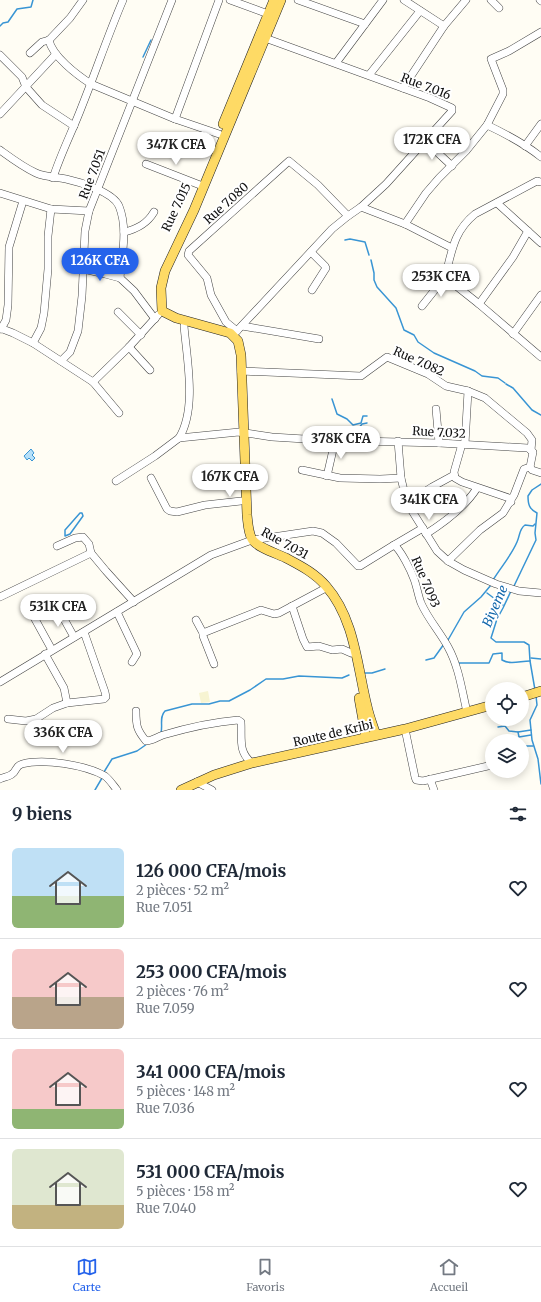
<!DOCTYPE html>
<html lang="fr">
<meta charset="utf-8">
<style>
:root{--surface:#fff;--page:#f2f2f3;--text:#1f2937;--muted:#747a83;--line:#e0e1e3;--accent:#2563eb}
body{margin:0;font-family:Merriweather,serif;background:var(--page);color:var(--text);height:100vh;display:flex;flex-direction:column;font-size:15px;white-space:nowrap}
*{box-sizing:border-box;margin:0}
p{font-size:13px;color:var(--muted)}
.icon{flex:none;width:22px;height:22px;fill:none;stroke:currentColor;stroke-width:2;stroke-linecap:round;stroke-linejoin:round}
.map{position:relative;height:790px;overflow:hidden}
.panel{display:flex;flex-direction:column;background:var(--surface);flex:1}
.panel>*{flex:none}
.buttons{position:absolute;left:485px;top:682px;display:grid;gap:8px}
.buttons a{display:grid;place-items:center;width:44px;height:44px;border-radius:50%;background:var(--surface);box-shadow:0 2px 10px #0003;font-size:20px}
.price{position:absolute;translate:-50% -34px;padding:0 9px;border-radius:14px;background:#fff;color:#222;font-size:13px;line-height:26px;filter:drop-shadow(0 1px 2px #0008)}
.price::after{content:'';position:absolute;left:50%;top:24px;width:12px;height:9px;margin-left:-6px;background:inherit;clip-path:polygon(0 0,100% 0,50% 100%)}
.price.current{background:var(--accent);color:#fff}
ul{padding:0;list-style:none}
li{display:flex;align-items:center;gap:12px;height:100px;padding:0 12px}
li+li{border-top:1px solid var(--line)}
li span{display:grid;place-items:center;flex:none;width:112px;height:80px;border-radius:6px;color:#555}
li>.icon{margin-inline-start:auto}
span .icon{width:48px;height:48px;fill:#fffc;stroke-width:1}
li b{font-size:17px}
h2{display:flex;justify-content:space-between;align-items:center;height:48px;padding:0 12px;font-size:17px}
.dock{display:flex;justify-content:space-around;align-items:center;height:56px;border-top:1px solid var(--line);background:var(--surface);font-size:11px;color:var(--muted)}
.dock a{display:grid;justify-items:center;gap:2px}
.dock .current{color:var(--accent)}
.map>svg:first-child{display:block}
.farmland{fill:#f7f4d2}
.water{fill:#b6e0f9;stroke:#3995d4}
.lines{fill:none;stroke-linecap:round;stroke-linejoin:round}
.stream{stroke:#3995d4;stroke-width:1.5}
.minor-casing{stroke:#444;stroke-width:8}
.major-casing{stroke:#222;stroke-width:10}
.minor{stroke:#fff;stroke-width:7}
.major{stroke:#feda65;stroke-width:9}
.labels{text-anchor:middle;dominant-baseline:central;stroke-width:4;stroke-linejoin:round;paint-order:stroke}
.street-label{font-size:12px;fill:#111;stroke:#fff}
.water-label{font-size:13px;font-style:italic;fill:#1267ab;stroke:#fff}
</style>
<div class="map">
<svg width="541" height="790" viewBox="0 0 541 790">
<rect width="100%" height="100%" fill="#fffdf4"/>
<!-- farmland -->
<polygon class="farmland" points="208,691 210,702 201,703 199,693"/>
<!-- water -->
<polygon class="water" points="31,449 34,453 32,455 35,458 32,461 29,458 27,460 24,456"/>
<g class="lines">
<!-- stream -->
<g class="stream">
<polyline points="0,26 3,23 8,22 17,9 31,7 33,0"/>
<polyline points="143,57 151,40"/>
<polyline points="345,240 350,239 365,242 369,255"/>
<polyline points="371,260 374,273 374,280 377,287 396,308 404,330 414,335 418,342 434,353 475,371 482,376 498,378 505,383"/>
<polyline points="506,384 513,388 532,410 541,415"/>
<polyline points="332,399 337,414 347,419 353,425 361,423 363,416 367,416"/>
<polyline points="366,435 356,436 355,435 355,432 358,432 358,429 362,424 367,423"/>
<polygon points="80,513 82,513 83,516 70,534 65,536 65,530"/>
<path d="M493,580C501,567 511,556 517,542C520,536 519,529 525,525L533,526L535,524"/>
<path d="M514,586L536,540L535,533L537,513C529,509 528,504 528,496L532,490L541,484"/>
<polyline points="511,591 503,608 497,619 491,638 496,642 524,642 529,645 530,661 535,690"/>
<polyline points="487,593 503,605"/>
<polyline points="448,640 464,612 481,597 491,585"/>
<polyline points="531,658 541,659"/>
<polyline points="426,660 434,658 444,644"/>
<path d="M458,663H489L493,654L502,653V660C511,665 520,661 530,661"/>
<polyline points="364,673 372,673 385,669"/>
<polyline points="536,696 537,705 530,720 532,740 538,759 541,784"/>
<polyline points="498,727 505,726 509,731 518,732 531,730"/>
<polyline points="518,732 519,737 531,735"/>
<path d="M161,733C163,725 159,717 165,711L192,704H209L220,701H229L250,690L266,679H283L299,676L342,678L349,675"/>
<polyline points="522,746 533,746"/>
<polyline points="104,772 112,759 137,751 147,744"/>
<polyline points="95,790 102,778"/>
</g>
<defs>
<g id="minor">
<polyline points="230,0 268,14"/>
<polyline points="298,0 365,24"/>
<polyline points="404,0 444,26"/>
<polyline points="491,0 499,8"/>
<polyline points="540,0 541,1"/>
<polyline points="265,38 430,98 452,108 452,111 386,184 361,207"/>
<path d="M49,40C52,56 77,75 91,84L175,119L219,134"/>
<polyline points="30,53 42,42 49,40 51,38 70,18 83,0"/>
<polyline points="0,55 22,77 26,87 42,105 74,126"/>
<polyline points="336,63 383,0"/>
<polyline points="369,75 420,11"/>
<polyline points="403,88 444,26 466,0"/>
<polyline points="0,114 56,54"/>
<polyline points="175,119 219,0"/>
<path d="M487,125C506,134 525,144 541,157"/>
<polyline points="425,141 452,166"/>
<polyline points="525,146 541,124"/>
<path d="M0,150C11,158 23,167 36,173C45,177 55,177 66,179C80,182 113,192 119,206C128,228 122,255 120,278L134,291L155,319"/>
<polyline points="146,164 200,185"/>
<path d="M53,178C61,153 73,130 82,106C96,71 108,35 123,0"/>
<path d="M541,182L537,181L475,214C453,232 452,252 445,277L479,304L541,357"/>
<polyline points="0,193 51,209 89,211"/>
<polyline points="497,203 541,243"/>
<polyline points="405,224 426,193 439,178 466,151 487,125 503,94 503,90 491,59 509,51 541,32"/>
<path d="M124,232C137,229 147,224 154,212"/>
<polyline points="311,252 325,266 326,268 312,290"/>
<polyline points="83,269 105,274 120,278"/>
<polyline points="479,304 513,257 528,231"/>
<polyline points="422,306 445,277"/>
<polyline points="118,312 141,335"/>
<polyline points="242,326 319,339"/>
<polyline points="0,328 13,333 33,343 93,382 119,413"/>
<polyline points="1,329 6,320 8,305 9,247 23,201"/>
<polyline points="237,331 226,322 211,295 207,278 188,255 189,251 289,161 318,185 348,216"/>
<polyline points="234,334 332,229 348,216 361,207 405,224 452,248"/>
<polyline points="513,334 541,295"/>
<polyline points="33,343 41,328 44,313 48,269 48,236 51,209"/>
<polyline points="129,347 150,370"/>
<polyline points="61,361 70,352 78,331 82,296 85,231 89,211 172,0"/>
<polyline points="241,371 361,376 387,357 428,374 446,386 468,391 465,444"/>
<polyline points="93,382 129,347 158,315"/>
<polyline points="468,391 485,398 527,433 532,440 531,450"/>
<polyline points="436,409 439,443"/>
<path d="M179,438C197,409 187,360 184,326"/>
<polyline points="398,441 401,478 407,503 437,551 448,561 464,570 496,584 519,591 541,593"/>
<polyline points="462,444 454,472 455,478 462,482 509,498 511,502"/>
<polyline points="530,467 532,470 541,473"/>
<polyline points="302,470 340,478 380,479 401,478"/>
<polyline points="327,476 335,441"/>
<polyline points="151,478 167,509 170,511 177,512 205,505 241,501"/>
<polyline points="116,481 155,456 179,438 239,432 272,437 321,440 439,443 528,448 533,452 530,467 524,469 514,495 503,513 480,530 448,561"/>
<polyline points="407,503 432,487 454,475"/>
<path d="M426,534C445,522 465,507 477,488"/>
<polyline points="394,545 423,528"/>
<polyline points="57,546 75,538 83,537 89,544 91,553"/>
<polyline points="0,597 91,553 106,571 134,602"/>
<polyline points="292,606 303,639 307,647 319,646 332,650 342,649 351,653"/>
<polyline points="30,610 52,650"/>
<polyline points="59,610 74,637"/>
<polyline points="117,612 137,654 132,662"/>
<polyline points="196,620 203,633"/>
<polyline points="214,664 203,636 203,633 261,610 274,614 279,613 324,589"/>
<path d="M0,682L211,555L252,540L313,531L322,533L336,543L358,566H360L394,545C401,550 411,571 414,579C417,587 418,595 421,603C428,619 440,632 448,647C459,667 462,691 467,712"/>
<polyline points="67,703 104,699 106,697 105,692 84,632"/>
<path d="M136,711C136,726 137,730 146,741C152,741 157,737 163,735C187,728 213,722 238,720L241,722C242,739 238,752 252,763"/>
<polyline points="8,719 26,721 36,719 53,708 67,703 64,688 45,654"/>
<polyline points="405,729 415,777 416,780 423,781 492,765"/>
<path d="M0,779C3,777 9,777 12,774C17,771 15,766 22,764C44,758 85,765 105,776C110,780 113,785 117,790"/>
<polyline points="430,779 434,790"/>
<polyline points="197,782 212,790"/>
</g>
<g id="major">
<path d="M281,0L194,210L165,271L161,288L162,311L176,318L230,333L238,341L241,355L247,515C248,523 248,532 252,539C256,547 278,554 286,558C301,566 315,573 326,586C355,619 357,666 367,706C369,716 373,726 376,735"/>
<polyline points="223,124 274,0"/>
<polyline points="522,697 541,691"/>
<polyline points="359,698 366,737"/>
<polyline points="181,790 214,775 252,763 405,729 492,705"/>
</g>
</defs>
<!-- minor casing -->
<use href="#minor" class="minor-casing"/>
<!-- major casing -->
<use href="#major" class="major-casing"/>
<!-- minor -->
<use href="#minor" class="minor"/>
<!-- major -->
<use href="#major" class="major"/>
</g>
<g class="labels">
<!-- street labels -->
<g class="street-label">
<text transform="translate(426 86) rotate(21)">Rue 7.016</text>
<text transform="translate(92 174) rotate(-69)">Rue 7.051</text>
<text transform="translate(226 203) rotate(-42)">Rue 7.080</text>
<text transform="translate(176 207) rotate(-65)">Rue 7.015</text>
<text transform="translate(419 361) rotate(24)">Rue 7.082</text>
<text transform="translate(439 432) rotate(3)">Rue 7.032</text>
<text transform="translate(285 543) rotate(29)">Rue 7.031</text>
<text transform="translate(426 582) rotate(67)">Rue 7.093</text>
<text transform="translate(333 733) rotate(-13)">Route de Kribi</text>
</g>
<!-- water labels -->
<g class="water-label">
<text transform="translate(495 606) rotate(-66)">Biyeme</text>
</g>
</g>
</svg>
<div class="buttons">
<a><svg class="icon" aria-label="locate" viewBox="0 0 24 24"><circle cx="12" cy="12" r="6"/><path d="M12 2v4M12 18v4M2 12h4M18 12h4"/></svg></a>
<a><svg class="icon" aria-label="layers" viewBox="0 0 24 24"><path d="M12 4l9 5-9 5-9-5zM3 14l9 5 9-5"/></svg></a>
</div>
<b class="price" style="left:432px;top:161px">172K CFA</b>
<b class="price" style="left:176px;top:166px">347K CFA</b>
<b class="price current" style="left:100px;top:282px">126K CFA</b>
<b class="price" style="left:441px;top:298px">253K CFA</b>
<b class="price" style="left:341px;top:460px">378K CFA</b>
<b class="price" style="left:230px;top:498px">167K CFA</b>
<b class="price" style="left:429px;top:521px">341K CFA</b>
<b class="price" style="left:58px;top:628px">531K CFA</b>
<b class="price" style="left:63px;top:754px">336K CFA</b>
</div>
<section class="panel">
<h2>9 biens<svg class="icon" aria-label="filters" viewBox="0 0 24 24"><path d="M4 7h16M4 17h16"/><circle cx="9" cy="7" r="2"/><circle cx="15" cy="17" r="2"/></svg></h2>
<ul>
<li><span style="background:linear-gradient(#bfe0f5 60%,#8fb573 0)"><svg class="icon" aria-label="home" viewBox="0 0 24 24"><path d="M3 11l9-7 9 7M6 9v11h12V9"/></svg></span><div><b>126 000 CFA/mois</b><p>2 pièces · 52 m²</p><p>Rue 7.051</p></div><svg class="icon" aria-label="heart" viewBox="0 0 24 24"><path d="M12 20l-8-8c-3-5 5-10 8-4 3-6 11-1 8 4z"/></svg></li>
<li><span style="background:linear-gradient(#f6c9c9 60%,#b9a48a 0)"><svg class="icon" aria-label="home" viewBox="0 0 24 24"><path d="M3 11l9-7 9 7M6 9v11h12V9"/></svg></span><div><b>253 000 CFA/mois</b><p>2 pièces · 76 m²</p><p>Rue 7.059</p></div><svg class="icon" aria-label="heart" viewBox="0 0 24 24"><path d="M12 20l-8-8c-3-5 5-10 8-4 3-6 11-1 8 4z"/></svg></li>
<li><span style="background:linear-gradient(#f6c9c9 75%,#8fb573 0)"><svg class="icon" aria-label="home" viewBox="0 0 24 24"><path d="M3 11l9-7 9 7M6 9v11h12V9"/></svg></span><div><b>341 000 CFA/mois</b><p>5 pièces · 148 m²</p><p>Rue 7.036</p></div><svg class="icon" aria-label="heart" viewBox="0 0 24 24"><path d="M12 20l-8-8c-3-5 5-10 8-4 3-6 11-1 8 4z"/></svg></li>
<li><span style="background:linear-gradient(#dfe7d0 70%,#c2b280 0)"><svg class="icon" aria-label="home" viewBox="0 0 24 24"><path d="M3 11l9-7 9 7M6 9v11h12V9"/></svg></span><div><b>531 000 CFA/mois</b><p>5 pièces · 158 m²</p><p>Rue 7.040</p></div><svg class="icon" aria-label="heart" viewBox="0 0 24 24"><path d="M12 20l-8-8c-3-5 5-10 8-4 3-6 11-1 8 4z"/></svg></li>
</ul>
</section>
<nav class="dock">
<a class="current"><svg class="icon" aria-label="map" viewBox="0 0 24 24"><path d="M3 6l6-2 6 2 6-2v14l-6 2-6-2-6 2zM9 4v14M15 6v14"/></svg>Carte</a>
<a><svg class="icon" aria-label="saved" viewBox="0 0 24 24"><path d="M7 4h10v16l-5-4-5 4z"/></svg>Favoris</a>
<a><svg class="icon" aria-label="home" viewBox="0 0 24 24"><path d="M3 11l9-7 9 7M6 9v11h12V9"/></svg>Accueil</a>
</nav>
